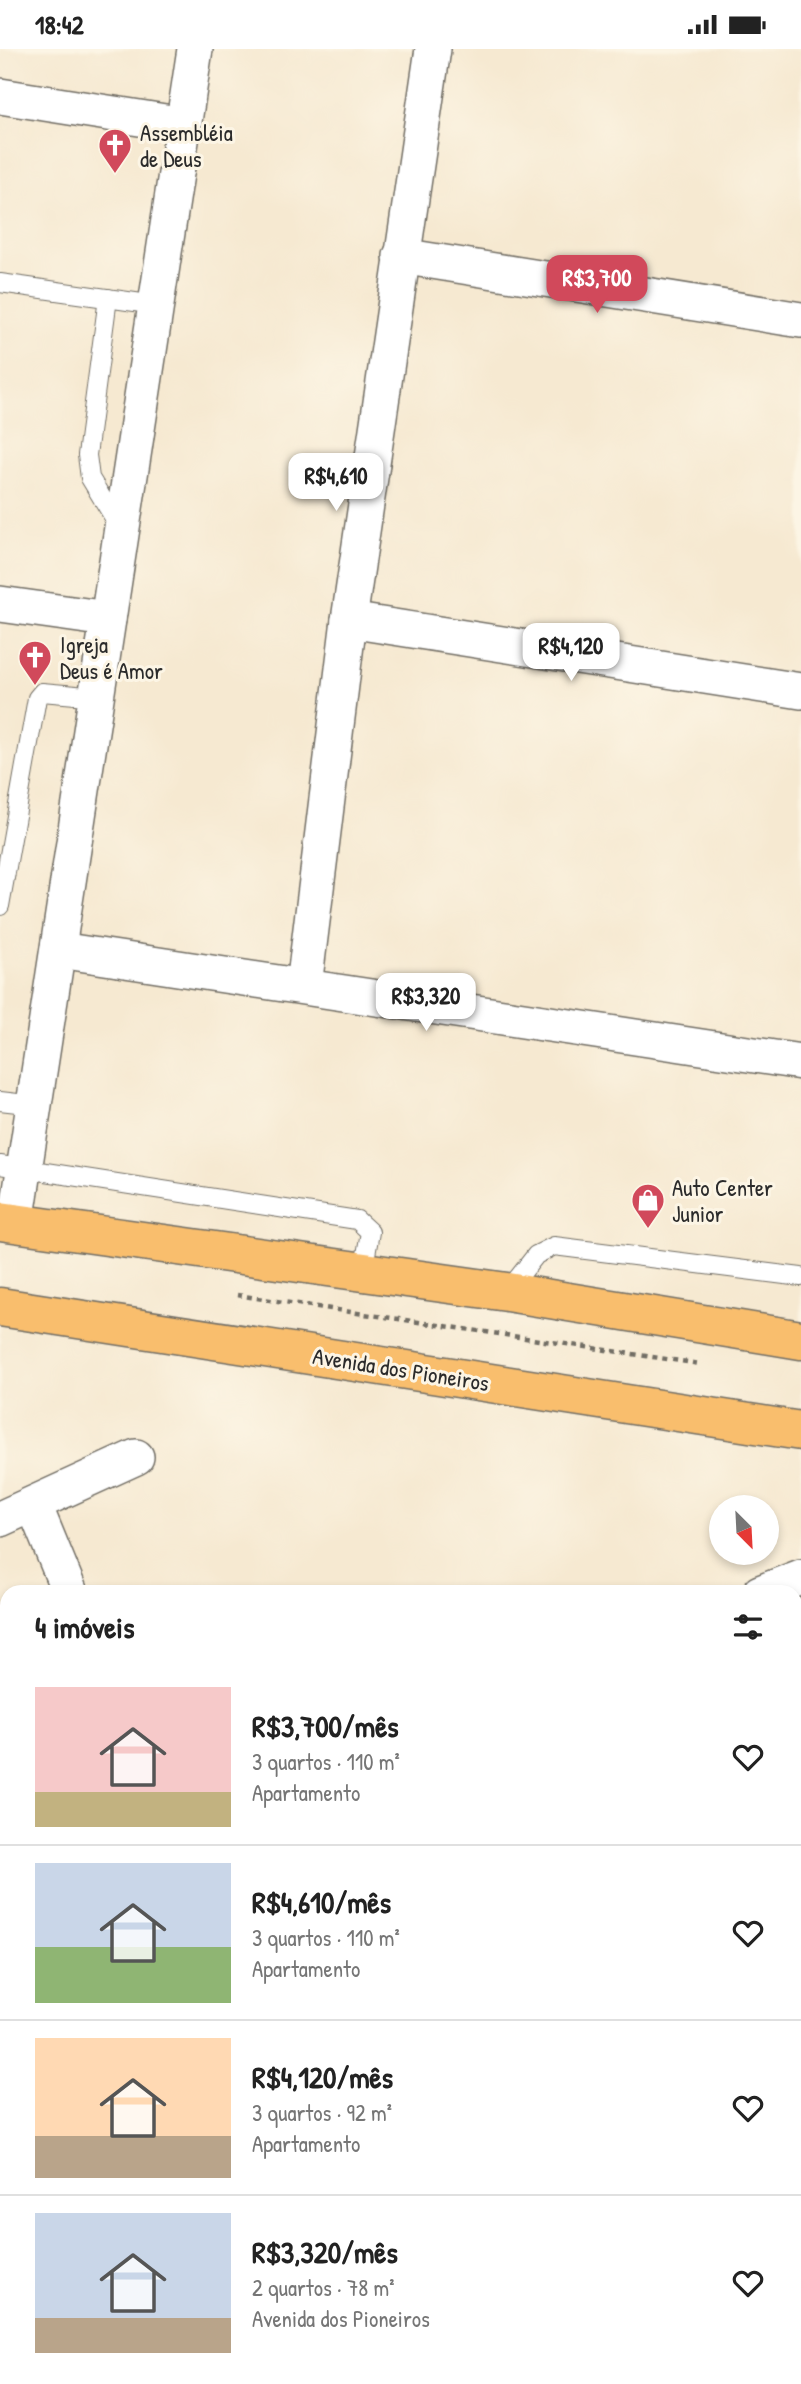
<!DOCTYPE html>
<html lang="pt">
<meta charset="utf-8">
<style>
:root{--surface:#fff;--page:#f2f2f2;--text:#222;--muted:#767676;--line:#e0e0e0;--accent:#d1495b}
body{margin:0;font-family:"Patrick Hand",sans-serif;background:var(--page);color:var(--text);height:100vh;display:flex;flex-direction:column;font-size:26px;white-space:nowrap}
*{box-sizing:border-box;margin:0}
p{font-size:23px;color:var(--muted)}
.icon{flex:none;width:38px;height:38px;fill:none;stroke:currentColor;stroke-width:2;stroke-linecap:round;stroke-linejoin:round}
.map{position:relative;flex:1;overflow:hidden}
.drawer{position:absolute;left:0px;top:1536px;width:802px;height:800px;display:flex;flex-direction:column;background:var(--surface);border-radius:21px 21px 0 0;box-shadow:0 4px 10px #0003}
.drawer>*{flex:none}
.needle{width:46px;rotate:156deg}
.buttons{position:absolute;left:709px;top:1446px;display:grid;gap:14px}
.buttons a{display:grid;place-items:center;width:70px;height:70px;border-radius:50%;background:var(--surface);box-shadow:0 4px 10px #0003;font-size:35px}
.price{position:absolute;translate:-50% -60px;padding:0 16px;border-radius:14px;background:#fff;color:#222;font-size:23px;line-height:46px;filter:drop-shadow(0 2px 4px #0008)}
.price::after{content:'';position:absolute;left:50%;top:42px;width:21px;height:16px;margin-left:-10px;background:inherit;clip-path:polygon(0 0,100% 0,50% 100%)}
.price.on{background:var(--accent);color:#fff}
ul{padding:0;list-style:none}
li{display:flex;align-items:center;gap:21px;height:175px;padding:0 35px}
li+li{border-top:2px solid var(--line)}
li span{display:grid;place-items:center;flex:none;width:196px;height:140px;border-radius:0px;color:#555}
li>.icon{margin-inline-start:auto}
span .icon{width:84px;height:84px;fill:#fffc;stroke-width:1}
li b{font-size:30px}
h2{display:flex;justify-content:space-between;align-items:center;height:84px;padding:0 35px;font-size:30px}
.status{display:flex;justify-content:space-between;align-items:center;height:49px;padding:0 35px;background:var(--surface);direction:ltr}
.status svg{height:19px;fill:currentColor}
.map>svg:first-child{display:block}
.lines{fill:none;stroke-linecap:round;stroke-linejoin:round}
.service-casing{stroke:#726e65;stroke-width:20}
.minor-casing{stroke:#726e65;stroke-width:38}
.tertiary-casing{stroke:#726e65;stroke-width:41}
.primary-casing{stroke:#726e65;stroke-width:41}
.path{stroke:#726e65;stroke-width:4.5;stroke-dasharray:5 5;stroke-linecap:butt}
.service{stroke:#fff;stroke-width:18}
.minor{stroke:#fff;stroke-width:35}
.tertiary{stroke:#fff;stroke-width:38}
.primary{stroke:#f9be6d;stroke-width:38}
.labels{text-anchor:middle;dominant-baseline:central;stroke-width:6;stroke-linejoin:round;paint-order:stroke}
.poi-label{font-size:23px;fill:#2b2b2b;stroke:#fcf5e5;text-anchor:start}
.street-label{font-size:23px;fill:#2b2b2b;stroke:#fcf5e5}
</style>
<div class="status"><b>18:42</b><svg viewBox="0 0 49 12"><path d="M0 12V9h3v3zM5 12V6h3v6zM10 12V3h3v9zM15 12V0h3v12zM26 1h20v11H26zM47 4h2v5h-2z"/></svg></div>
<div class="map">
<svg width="801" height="2335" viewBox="0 0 801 2335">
<rect width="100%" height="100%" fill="#fcf5e5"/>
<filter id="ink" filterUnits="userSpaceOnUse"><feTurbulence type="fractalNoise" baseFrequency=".0143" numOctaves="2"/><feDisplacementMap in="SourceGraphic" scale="14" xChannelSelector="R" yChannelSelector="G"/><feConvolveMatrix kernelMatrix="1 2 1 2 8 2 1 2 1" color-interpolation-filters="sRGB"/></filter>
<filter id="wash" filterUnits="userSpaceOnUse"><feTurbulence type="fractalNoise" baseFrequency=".00686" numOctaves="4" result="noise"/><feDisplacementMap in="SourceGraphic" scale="28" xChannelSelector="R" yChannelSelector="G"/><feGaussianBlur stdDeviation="1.57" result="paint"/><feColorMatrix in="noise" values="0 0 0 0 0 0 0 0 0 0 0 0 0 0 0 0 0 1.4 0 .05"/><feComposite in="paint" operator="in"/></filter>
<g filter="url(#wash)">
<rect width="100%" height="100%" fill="#f6e9d1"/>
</g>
<g filter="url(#ink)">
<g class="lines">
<defs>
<g id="service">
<polyline points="0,234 156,256"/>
<polyline points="108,249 87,406 90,429 119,477"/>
<polyline points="0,857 37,649 42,643 98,648"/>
<polyline points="0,1052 35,1056"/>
<polyline points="0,1116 357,1171 370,1183 363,1223"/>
<polyline points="507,1243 536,1206 554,1197 801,1228"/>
</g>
<g id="minor">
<polyline points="0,47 184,76"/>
<polyline points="401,207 801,271"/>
<polyline points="0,555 108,570"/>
<polyline points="349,571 801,642"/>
<polyline points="59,901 801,1013"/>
<polyline points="304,937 349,571 433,0"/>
<polyline points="16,1174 195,0"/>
<polyline points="34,1456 70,1544"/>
<polyline points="0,1470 136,1408"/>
<polyline points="760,1544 801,1528"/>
<polyline points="794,1662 801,1678"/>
<polyline points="794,1921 801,1919"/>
<polyline points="0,2232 7,2229"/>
<polyline points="794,2311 801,2309"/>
<polyline points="380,2329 383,2335"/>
<polyline points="734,2335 749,2329"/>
</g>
<g id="tertiary">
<polyline points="0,1893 7,1910"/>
<polyline points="173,2329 176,2335"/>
</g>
<g id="primary">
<polyline points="0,1172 507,1243 801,1291"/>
<polyline points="0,1258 801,1382"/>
</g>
</defs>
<!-- service casing -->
<use href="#service" class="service-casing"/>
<!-- minor casing -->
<use href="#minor" class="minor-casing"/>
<!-- tertiary casing -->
<use href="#tertiary" class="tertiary-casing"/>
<!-- primary casing -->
<use href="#primary" class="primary-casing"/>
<!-- path -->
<polyline class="path" points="237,1246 700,1315"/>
<!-- service -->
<use href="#service" class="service"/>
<!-- minor -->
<use href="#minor" class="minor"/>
<!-- tertiary -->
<use href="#tertiary" class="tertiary"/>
<!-- primary -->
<use href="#primary" class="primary"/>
</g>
</g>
<!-- icons -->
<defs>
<symbol id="church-pin" viewBox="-11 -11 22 30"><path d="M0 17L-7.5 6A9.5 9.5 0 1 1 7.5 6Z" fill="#d1495b" stroke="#fcf5e5"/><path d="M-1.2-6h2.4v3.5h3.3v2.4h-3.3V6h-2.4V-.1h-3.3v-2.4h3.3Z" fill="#fff"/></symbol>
<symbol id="shop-pin" viewBox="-11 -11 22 30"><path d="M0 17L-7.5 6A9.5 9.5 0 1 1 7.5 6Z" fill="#d1495b" stroke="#fcf5e5"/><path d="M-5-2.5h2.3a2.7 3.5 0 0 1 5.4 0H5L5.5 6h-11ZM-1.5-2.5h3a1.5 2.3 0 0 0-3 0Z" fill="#fff"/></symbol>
</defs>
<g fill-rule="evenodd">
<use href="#church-pin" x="96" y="77" width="38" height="52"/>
<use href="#church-pin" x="16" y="589" width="38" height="52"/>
<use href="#shop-pin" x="629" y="1132" width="38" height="52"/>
</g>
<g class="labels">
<!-- poi labels -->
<g class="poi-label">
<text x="140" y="83">Assembléia<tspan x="140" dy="26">de Deus</tspan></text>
<text x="60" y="595">Igreja<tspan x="60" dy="26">Deus é Amor</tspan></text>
<text x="672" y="1138">Auto Center<tspan x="672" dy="26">Junior</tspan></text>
</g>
<!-- street labels -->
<g class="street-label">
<text transform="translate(401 1320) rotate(9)">Avenida dos Pioneiros</text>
</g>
</g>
</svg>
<div class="buttons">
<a><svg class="needle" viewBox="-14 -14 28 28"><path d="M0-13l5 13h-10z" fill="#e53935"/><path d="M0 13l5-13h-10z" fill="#767676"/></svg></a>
</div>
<b class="price on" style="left:597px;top:266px">R$3,700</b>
<b class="price" style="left:336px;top:464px">R$4,610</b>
<b class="price" style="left:571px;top:634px">R$4,120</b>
<b class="price" style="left:426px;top:984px">R$3,320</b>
<section class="drawer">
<h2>4 imóveis<svg class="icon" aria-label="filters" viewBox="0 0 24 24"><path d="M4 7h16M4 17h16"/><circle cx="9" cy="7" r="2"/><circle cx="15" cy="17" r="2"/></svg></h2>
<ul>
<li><span style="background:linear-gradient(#f6c9c9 75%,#c2b280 0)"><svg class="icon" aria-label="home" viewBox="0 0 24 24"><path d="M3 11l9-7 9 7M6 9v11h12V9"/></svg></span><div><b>R$3,700/mês</b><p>3 quartos · 110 m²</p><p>Apartamento</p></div><svg class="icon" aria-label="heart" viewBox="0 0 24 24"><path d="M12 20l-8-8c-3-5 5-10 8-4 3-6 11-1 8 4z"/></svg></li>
<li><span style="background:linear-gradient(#c9d6e8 60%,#8fb573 0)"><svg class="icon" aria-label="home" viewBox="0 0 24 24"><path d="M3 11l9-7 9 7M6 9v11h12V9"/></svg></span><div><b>R$4,610/mês</b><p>3 quartos · 110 m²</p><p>Apartamento</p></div><svg class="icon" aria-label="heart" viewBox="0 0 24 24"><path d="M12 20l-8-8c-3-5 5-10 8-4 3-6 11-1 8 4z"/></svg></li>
<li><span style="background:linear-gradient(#ffd9b3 70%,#b9a48a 0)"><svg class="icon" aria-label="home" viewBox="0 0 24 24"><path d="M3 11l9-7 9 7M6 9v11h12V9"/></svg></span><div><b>R$4,120/mês</b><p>3 quartos · 92 m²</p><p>Apartamento</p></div><svg class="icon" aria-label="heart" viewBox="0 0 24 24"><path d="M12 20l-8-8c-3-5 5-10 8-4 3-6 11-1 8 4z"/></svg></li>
<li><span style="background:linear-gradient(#c9d6e8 75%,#b9a48a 0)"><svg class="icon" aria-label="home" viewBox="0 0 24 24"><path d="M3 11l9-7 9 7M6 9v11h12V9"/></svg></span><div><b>R$3,320/mês</b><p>2 quartos · 78 m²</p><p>Avenida dos Pioneiros</p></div><svg class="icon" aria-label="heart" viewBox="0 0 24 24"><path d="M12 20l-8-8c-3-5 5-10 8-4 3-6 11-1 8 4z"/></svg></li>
</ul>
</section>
</div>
